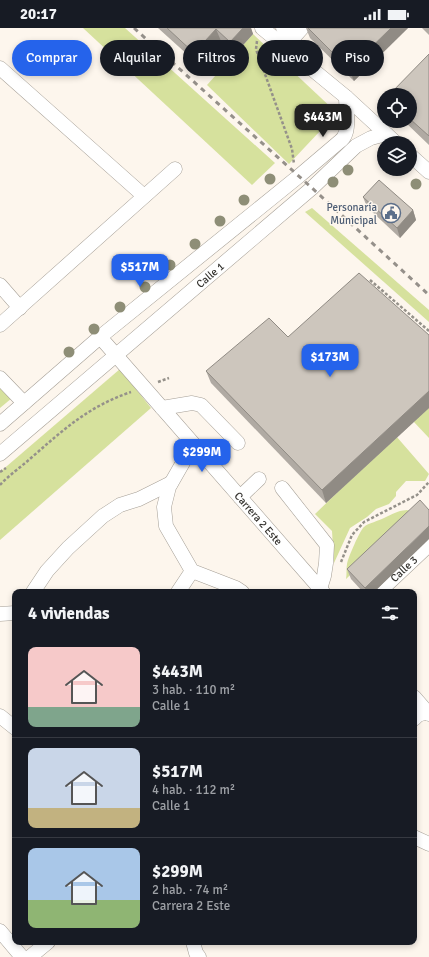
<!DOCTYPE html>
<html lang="es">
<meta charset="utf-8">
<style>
:root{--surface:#171b24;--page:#242831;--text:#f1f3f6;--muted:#9ea1a6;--line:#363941;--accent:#2563eb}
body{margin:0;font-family:Signika,sans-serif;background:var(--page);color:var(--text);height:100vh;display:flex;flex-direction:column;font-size:15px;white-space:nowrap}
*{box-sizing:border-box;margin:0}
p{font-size:13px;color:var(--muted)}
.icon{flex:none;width:22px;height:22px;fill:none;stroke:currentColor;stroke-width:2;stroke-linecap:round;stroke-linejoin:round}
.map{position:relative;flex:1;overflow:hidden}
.panel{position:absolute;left:12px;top:561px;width:405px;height:356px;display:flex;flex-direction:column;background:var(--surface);border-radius:8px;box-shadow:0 2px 6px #0003}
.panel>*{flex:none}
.hud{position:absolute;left:12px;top:12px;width:405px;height:36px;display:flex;gap:8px}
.tools{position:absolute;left:377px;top:60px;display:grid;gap:8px}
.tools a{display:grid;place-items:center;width:40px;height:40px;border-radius:50%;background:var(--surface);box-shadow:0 2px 6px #0003;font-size:20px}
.price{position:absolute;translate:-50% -34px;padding:0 9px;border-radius:8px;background:var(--accent);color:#fff;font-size:13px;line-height:26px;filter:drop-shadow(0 1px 2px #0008)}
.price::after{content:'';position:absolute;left:50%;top:24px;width:12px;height:9px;margin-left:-6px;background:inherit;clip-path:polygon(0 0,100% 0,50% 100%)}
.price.selected{background:#222;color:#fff}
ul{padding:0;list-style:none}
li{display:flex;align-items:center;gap:12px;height:100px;padding:0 16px}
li+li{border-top:1px solid var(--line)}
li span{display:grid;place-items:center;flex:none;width:112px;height:80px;border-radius:8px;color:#555}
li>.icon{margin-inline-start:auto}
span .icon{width:48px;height:48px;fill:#fffc;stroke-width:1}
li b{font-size:17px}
h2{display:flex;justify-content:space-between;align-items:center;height:48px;padding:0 16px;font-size:17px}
.pill{padding:0 14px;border-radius:18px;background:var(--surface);box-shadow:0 2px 6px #0003;font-size:14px;line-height:36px}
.pill.selected{background:var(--accent);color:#fff}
.status{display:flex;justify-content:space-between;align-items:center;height:28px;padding:0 20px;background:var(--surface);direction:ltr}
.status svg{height:11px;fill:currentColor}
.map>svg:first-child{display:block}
.green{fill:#d6e19d}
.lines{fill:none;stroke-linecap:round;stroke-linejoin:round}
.minor-casing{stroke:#a59f96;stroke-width:15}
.path{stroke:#95918a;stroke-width:2.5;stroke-dasharray:3 2;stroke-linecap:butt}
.minor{stroke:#fff;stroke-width:14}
.rail{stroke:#95908a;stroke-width:3;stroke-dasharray:5 5;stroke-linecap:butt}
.tree{fill:#8e8e77}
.wall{fill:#b0aaa3}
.shaded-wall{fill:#908b84}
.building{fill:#cdc6bd;stroke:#908b84}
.labels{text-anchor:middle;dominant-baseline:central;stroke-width:3;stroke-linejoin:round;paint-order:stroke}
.service-label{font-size:11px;fill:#4e5e75;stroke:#fdf6ed;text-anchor:end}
.street-label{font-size:11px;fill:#35332f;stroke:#fdf6ed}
</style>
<div class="status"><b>20:17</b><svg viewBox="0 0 49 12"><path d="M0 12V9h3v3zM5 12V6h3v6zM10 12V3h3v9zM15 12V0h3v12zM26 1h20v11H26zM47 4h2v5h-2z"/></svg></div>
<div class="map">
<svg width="429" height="929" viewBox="0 0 429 929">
<rect width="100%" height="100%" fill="#fdf6ed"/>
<!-- green -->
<g class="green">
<polygon points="83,0 125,0 275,135 252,157"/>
<polygon points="253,6 337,85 289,136 207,57"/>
<polygon points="312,180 429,282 429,294 305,184"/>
<polygon points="120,341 151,380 0,512 0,444"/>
<polygon points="0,356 12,370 0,380"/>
<polygon points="429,379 429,410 413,393"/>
<polygon points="396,408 429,446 425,453 406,453 396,464 396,468 389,476 376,481 367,489 350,500 334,535 332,503 315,486"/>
<path d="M407,482L415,485L346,551C347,546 346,541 347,536C348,530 360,502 364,499C368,495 379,493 384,490C393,486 396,483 407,482Z"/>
</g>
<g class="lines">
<defs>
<g id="minor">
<polyline points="262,0 346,69 396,115"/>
<polyline points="283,0 293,10"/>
<polyline points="285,19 302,0"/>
<polyline points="0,40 144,168"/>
<polyline points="410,127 429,144"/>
<polyline points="0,257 20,280"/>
<polyline points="0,297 175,141"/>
<path id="s1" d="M100,309L323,564"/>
<polyline points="0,350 24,375"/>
<polyline points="162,380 192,375 201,377 238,415"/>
<path d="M0,396L100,309L299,148L339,114C342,112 345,108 346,104C349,93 346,80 346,69"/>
<polyline points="197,420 189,424 169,459 164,479 166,498 192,543 236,560 242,564"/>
<path id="s2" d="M0,426L312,160L356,118L371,110L386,106"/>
<polyline points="282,460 327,517 326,535 324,548 320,561"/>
<polyline points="240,469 259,451"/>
<polyline points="33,564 47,543 68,520 103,488 120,477 139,471 171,455"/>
<polyline points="178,564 192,543"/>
<path id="s3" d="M379,564L429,517"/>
<polyline points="0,586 15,585"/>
<polyline points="414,669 429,686"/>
<polyline points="0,688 15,700"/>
<polyline points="414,691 418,687 427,684"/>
<polyline points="414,809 429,816"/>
<polyline points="0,903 22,929"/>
<polyline points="193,914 196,925 199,929"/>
<polyline points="30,929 48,914"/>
</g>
</defs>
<!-- minor casing -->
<use href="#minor" class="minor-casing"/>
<!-- path -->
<g class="path">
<polyline points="257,13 256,21 257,24 292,121 294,136"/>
<polyline points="370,252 429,303"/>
<polyline points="158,354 169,350"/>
<polyline points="0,444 6,440"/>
<path d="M0,457C9,447 21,439 31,430C63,402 89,378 131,364"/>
<polyline points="341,534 352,507 364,494 405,473 417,467 429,454"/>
</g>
<!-- minor -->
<use href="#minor" class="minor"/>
<!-- rail -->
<polyline class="rail" points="134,0 312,160 429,267"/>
</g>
<!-- trees -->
<g class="tree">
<circle cx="315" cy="95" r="5.5"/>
<circle cx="348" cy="142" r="5.5"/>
<circle cx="270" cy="151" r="5.5"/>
<circle cx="333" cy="154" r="5.5"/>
<circle cx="416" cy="156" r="5.5"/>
<circle cx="244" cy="172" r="5.5"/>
<circle cx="220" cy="193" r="5.5"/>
<circle cx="195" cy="216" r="5.5"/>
<circle cx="170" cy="237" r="5.5"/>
<circle cx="145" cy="259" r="5.5"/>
<circle cx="120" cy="279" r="5.5"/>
<circle cx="94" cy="301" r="5.5"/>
<circle cx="69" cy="324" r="5.5"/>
</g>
<!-- wall -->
<g class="wall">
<polygon points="158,0 251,0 253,6 235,26 221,13 199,37"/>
<polygon points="306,0 408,0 354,53 310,10"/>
<polygon points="422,0 429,0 429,7"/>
<polygon points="429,26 429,117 404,93 410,93 410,67"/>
<polygon points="363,169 413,182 416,192 400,210 367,179"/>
<polygon points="429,307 429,380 326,475 211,355 206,343 288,309"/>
<polygon points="429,511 374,564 363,564 351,551 347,541"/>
</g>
<!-- shaded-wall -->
<g class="shaded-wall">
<polygon points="243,0 251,0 253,6 235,26 230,14"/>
<polygon points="391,0 408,0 354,53 349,41"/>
<polygon points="216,1 221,13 199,37 194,25"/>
<polygon points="413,182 416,192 400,210 397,200"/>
<polygon points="429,363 429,380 326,475 322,462"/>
<polygon points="429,498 429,511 374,564 366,564 365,560"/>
</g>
<!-- building -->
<g class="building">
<polygon points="167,0 243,0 230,14 216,1 194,25"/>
<polygon points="308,0 391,0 349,41"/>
<polygon points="429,26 429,108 410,91 410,67 389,67"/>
<polygon points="379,152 413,182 397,200 363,169"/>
<polygon points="359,245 429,307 429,363 322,462 206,343 269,290 288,309"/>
<polygon points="420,472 429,482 429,498 365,560 347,541"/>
</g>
<!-- icons -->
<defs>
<symbol id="civic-ring" viewBox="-11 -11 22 22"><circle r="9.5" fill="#fdf6ed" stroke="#5c6f8a" stroke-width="1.5"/><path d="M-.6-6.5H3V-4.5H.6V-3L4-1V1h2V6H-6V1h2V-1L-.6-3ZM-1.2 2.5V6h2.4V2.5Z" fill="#5c6f8a"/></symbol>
</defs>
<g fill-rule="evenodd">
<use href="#civic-ring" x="380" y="174" width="22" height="22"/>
</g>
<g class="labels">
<!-- service labels -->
<g class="service-label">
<text x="377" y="179">Personaría<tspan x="377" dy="13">Municipal</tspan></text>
</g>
<!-- street labels -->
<g class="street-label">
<text stroke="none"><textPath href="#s2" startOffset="276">Calle 1</textPath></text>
<text stroke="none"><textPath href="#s1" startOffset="241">Carrera 2 Este</textPath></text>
<text stroke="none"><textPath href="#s3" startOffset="34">Calle 3</textPath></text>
</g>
</g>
</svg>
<div class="tools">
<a><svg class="icon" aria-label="locate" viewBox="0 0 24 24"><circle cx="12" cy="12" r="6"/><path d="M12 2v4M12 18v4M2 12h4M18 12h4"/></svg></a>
<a><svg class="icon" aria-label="layers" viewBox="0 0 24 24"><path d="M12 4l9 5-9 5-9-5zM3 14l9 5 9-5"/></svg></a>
</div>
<b class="price selected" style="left:323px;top:110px">$443M</b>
<b class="price" style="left:140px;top:260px">$517M</b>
<b class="price" style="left:330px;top:350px">$173M</b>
<b class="price" style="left:202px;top:445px">$299M</b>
<div class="hud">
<a class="pill selected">Comprar</a>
<a class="pill">Alquilar</a>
<a class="pill">Filtros</a>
<a class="pill">Nuevo</a>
<a class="pill">Piso</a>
</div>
<section class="panel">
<h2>4 viviendas<svg class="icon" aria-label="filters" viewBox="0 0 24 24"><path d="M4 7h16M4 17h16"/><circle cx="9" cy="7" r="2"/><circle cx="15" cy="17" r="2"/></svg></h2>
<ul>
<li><span style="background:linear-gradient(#f6c9c9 75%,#7fa58c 0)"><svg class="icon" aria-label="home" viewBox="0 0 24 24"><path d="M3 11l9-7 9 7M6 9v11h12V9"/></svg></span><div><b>$443M</b><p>3 hab. · 110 m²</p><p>Calle 1</p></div></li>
<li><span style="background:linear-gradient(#c9d6e8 75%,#c2b280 0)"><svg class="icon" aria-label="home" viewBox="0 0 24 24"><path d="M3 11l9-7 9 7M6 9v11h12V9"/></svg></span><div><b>$517M</b><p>4 hab. · 112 m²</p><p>Calle 1</p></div></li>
<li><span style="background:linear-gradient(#a9c7e8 65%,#8fb573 0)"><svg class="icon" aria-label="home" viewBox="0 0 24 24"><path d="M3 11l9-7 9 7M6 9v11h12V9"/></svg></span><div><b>$299M</b><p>2 hab. · 74 m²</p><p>Carrera 2 Este</p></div></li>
</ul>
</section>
</div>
